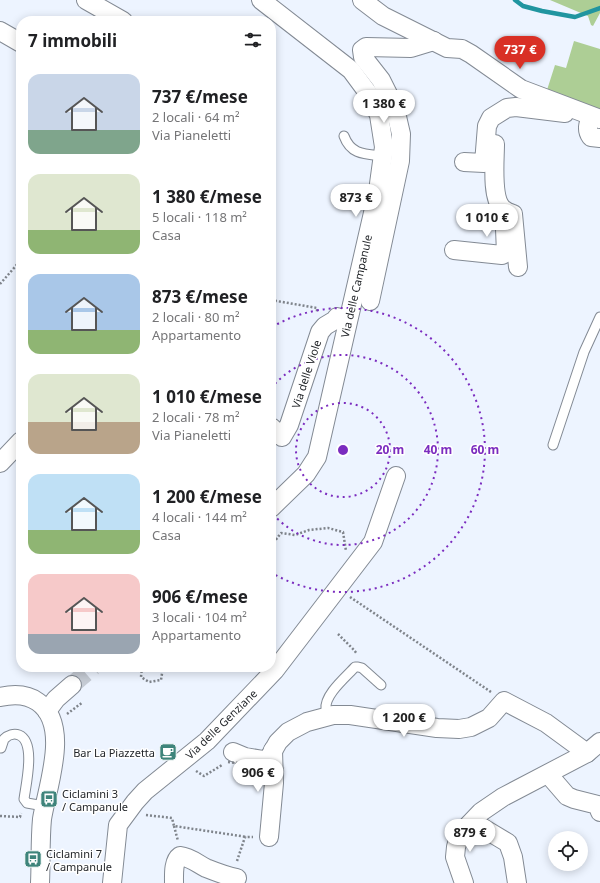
<!DOCTYPE html>
<html lang="it">
<meta charset="utf-8">
<style>
:root{--surface:#fff;--page:#f2f2f2;--text:#202124;--muted:#757577;--accent:#d93025}
body{margin:0;font-family:"Noto Sans",sans-serif;background:var(--page);color:var(--text);height:100vh;display:flex;flex-direction:column;font-size:15px;white-space:nowrap}
*{box-sizing:border-box;margin:0}
p{font-size:13px;color:var(--muted)}
.icon{flex:none;width:22px;height:22px;fill:none;stroke:currentColor;stroke-width:2;stroke-linecap:round;stroke-linejoin:round}
.map{position:relative;flex:1;overflow:hidden}
.sheet{position:absolute;left:16px;top:16px;width:260px;height:656px;display:flex;flex-direction:column;background:var(--surface);border-radius:16px;box-shadow:0 2px 10px #0003}
.sheet>*{flex:none}
.fabs{position:absolute;left:548px;top:831px;display:grid;gap:8px}
.fabs a{display:grid;place-items:center;width:40px;height:40px;border-radius:50%;background:var(--surface);box-shadow:0 2px 10px #0003;font-size:20px}
.price{position:absolute;translate:-50% -34px;padding:0 9px;border-radius:14px;background:#fff;color:#222;font-size:13px;line-height:26px;filter:drop-shadow(0 1px 2px #0008)}
.price::after{content:'';position:absolute;left:50%;top:24px;width:12px;height:9px;margin-left:-6px;background:inherit;clip-path:polygon(0 0,100% 0,50% 100%)}
.price.selected{background:var(--accent);color:#fff}
ul{padding:0;list-style:none}
li{display:flex;align-items:center;gap:12px;height:100px;padding:0 12px}
li span{display:grid;place-items:center;flex:none;width:112px;height:80px;border-radius:12px;color:#555}
li>.icon{margin-inline-start:auto}
span .icon{width:48px;height:48px;fill:#fffc;stroke-width:1}
li b{font-size:17px}
h2{display:flex;justify-content:space-between;align-items:center;height:48px;padding:0 12px;font-size:17px}
.map>svg:first-child{display:block}
.green{fill:#adce95}
.lines{fill:none;stroke-linecap:round;stroke-linejoin:round}
.stream{stroke:#2095a0;stroke-width:4.5}
.street-tunnel{stroke:#c5cbd4;stroke-width:18;stroke-dasharray:18 9;stroke-linecap:butt}
.lane-casing{stroke:#838a94;stroke-width:11}
.street-casing{stroke:#838a94;stroke-width:20}
.path{stroke:#7f848b;stroke-width:2.5;stroke-dasharray:2 2;stroke-linecap:butt}
.lane{stroke:#fff;stroke-width:9}
.street{stroke:#fff;stroke-width:18}
.path-bridge{stroke:#7f848b;stroke-width:2.5;stroke-dasharray:2 2;stroke-linecap:butt}
.ring{fill:none;stroke:#7b2cbf;stroke-width:2;stroke-dasharray:2 4}
.labels{text-anchor:middle;dominant-baseline:central;stroke-width:3;stroke-linejoin:round;paint-order:stroke}
.street-label{font-size:11px;fill:#23262a;stroke:#fff}
.poi-label{font-size:11px;fill:#23262a;stroke:#fff;text-anchor:start}
.centre{fill:#7b2cbf;stroke:#fff;stroke-width:2}
.ring-label{font-size:12px;text-anchor:middle;font-weight:bold;fill:#7b2cbf;stroke:#fff;stroke-width:3;stroke-linejoin:round;paint-order:stroke}
</style>
<div class="map">
<svg width="600" height="883" viewBox="0 0 600 883">
<rect width="100%" height="100%" fill="#edf4ff"/>
<!-- green -->
<g class="green">
<polygon points="550,0 600,0 600,13 593,26 591,25 588,16"/>
<polygon points="574,41 600,49 600,109 547,90 555,65 566,68"/>
</g>
<g class="lines">
<!-- stream -->
<polyline class="stream" points="515,0 523,6 542,11 575,17 600,8"/>
<!-- street-tunnel -->
<polyline class="street-tunnel" points="72,685 93,667"/>
<defs>
<g id="lane">
<path d="M344,136C351,155 365,154 383,156"/>
<polyline points="553,445 584,352 600,317"/>
<path d="M333,715L326,709C324,695 346,677 355,667H358L362,668L381,685"/>
<path d="M1,748L4,739C8,735 14,733 19,735C36,742 26,784 24,799L27,803L44,806"/>
</g>
<g id="street">
<polyline points="86,0 123,21"/>
<polyline points="261,0 351,70 368,93 379,115 384,147 378,191 317,457 306,474 271,508"/>
<polyline points="362,0 383,16 447,48 462,49 471,54 521,89 600,119"/>
<polyline points="0,31 21,43"/>
<path d="M591,117C588,124 586,130 591,137L600,138"/>
<path d="M495,144C495,160 491,197 502,208C505,211 510,213 513,214L518,267"/>
<polyline points="464,162 484,163 487,126 491,118 507,108 516,107 565,113"/>
<polyline points="454,250 502,255 506,253 505,229"/>
<polyline points="370,301 400,161 401,134 395,108 381,80 363,57 362,50 366,47 411,48 434,41"/>
<polyline points="271,427 282,437 289,425 320,332 325,326 335,320 337,317"/>
<polyline points="0,463 21,441"/>
<path d="M0,697C13,694 27,694 38,702C71,725 47,787 42,819C40,840 41,862 40,883"/>
<polyline points="47,711 56,699 72,685"/>
<polyline points="233,752 245,757 263,760 269,758 278,742 288,732 307,722 333,715 350,715 437,728 459,729 471,727 489,718 504,701 546,723 587,753"/>
<polyline points="548,774 567,796 574,799 598,805 600,812"/>
<polyline points="473,822 508,843 513,857 517,883"/>
<polyline points="269,837 274,783 273,750"/>
<polyline points="112,883 118,825 135,802 145,791 207,741 275,670 373,542 396,476"/>
<path d="M174,883C174,875 173,861 180,856C190,857 198,864 206,868C216,872 226,876 237,878"/>
<polyline points="464,883 455,857 456,847 460,834 481,812 503,797 587,753 600,742"/>
</g>
</defs>
<!-- lane casing -->
<use href="#lane" class="lane-casing"/>
<!-- street casing -->
<use href="#street" class="street-casing"/>
<!-- path -->
<g class="path">
<polyline points="0,284 21,260"/>
<polyline points="271,300 317,308 317,312"/>
<polyline points="271,546 281,533 295,535 309,530 328,528 343,532 346,551"/>
<polyline points="350,597 491,692"/>
<polyline points="338,634 354,650 357,654"/>
<polyline points="142,667 141,677 149,682 161,680 163,667"/>
<polyline points="67,714 83,702"/>
<polyline points="196,771 204,776 222,765"/>
<polyline points="146,815 172,818 174,826 247,837"/>
<polyline points="0,816 20,817 21,813"/>
<polyline points="174,826 178,841"/>
<polyline points="237,861 245,837 253,837"/>
</g>
<!-- lane -->
<use href="#lane" class="lane"/>
<!-- street -->
<use href="#street" class="street"/>
<!-- path-bridge -->
<g class="path-bridge">
<polyline points="228,762 284,768"/>
<polyline points="260,769 284,772"/>
</g>
</g>
<!-- distance rings -->
<g class="ring">
<circle cx="343" cy="450" r="47"/>
<path d="M271 388A95 95 0 1 1 271 512"/>
<path d="M272 327A142 142 0 1 1 272 573"/>
</g>
<!-- icons -->
<defs>
<symbol id="cafe-square" viewBox="-11 -11 22 22"><rect x="-9" y="-9" width="18" height="18" rx="4" fill="#3e847b" stroke="#fff"/><path d="M-5.5-4.5H6V0H3Q3 3.5 0 3.5H-2.5Q-5.5 3.5-5.5 0ZM3-3.2v2h1.7v-2ZM-6 4.5H4V6H-6Z" fill="#fff"/></symbol>
<symbol id="bus-square" viewBox="-11 -11 22 22"><rect x="-9" y="-9" width="18" height="18" rx="4" fill="#3e847b" stroke="#fff"/><path d="M-5-6H5V4H4V6H2V4H-2V6H-4V4H-5ZM-3.5-4V0h7V-4ZM-3.5 1.2v1.5H-2V1.2ZM2 1.2v1.5H3.5V1.2Z" fill="#fff"/></symbol>
</defs>
<g fill-rule="evenodd">
<use href="#cafe-square" x="158" y="742" width="20" height="20"/>
<use href="#bus-square" x="39" y="789" width="20" height="20"/>
<use href="#bus-square" x="23" y="849" width="20" height="20"/>
</g>
<g class="labels">
<!-- street labels -->
<g class="street-label">
<text transform="translate(356 286) rotate(-77)">Via delle Campanule</text>
<text transform="translate(306 374) rotate(-72)">Via delle Viole</text>
<text transform="translate(221 724) rotate(-44)">Via delle Genziane</text>
</g>
<!-- poi labels -->
<g class="poi-label">
<text x="155" y="752" text-anchor="end">Bar La Piazzetta</text>
<text x="62" y="793">Ciclamini 3<tspan x="62" dy="13">/ Campanule</tspan></text>
<text x="46" y="853">Ciclamini 7<tspan x="46" dy="13">/ Campanule</tspan></text>
</g>
</g>
<circle cx="343" cy="450" r="6" class="centre"/>
<g class="ring-label">
<text x="390" y="454">20 m</text>
<text x="438" y="454">40 m</text>
<text x="485" y="454">60 m</text>
</g>
</svg>
<div class="fabs">
<a><svg class="icon" aria-label="locate" viewBox="0 0 24 24"><circle cx="12" cy="12" r="6"/><path d="M12 2v4M12 18v4M2 12h4M18 12h4"/></svg></a>
</div>
<b class="price selected" style="left:520px;top:70px">737 €</b>
<b class="price" style="left:384px;top:124px">1 380 €</b>
<b class="price" style="left:356px;top:218px">873 €</b>
<b class="price" style="left:487px;top:238px">1 010 €</b>
<b class="price" style="left:404px;top:738px">1 200 €</b>
<b class="price" style="left:258px;top:793px">906 €</b>
<b class="price" style="left:470px;top:853px">879 €</b>
<section class="sheet">
<h2>7 immobili<svg class="icon" aria-label="filters" viewBox="0 0 24 24"><path d="M4 7h16M4 17h16"/><circle cx="9" cy="7" r="2"/><circle cx="15" cy="17" r="2"/></svg></h2>
<ul>
<li><span style="background:linear-gradient(#c9d6e8 70%,#7fa58c 0)"><svg class="icon" aria-label="home" viewBox="0 0 24 24"><path d="M3 11l9-7 9 7M6 9v11h12V9"/></svg></span><div><b>737 €/mese</b><p>2 locali · 64 m²</p><p>Via Pianeletti</p></div></li>
<li><span style="background:linear-gradient(#dfe7d0 70%,#8fb573 0)"><svg class="icon" aria-label="home" viewBox="0 0 24 24"><path d="M3 11l9-7 9 7M6 9v11h12V9"/></svg></span><div><b>1 380 €/mese</b><p>5 locali · 118 m²</p><p>Casa</p></div></li>
<li><span style="background:linear-gradient(#a9c7e8 70%,#8fb573 0)"><svg class="icon" aria-label="home" viewBox="0 0 24 24"><path d="M3 11l9-7 9 7M6 9v11h12V9"/></svg></span><div><b>873 €/mese</b><p>2 locali · 80 m²</p><p>Appartamento</p></div></li>
<li><span style="background:linear-gradient(#dfe7d0 60%,#b9a48a 0)"><svg class="icon" aria-label="home" viewBox="0 0 24 24"><path d="M3 11l9-7 9 7M6 9v11h12V9"/></svg></span><div><b>1 010 €/mese</b><p>2 locali · 78 m²</p><p>Via Pianeletti</p></div></li>
<li><span style="background:linear-gradient(#bfe0f5 70%,#8fb573 0)"><svg class="icon" aria-label="home" viewBox="0 0 24 24"><path d="M3 11l9-7 9 7M6 9v11h12V9"/></svg></span><div><b>1 200 €/mese</b><p>4 locali · 144 m²</p><p>Casa</p></div></li>
<li><span style="background:linear-gradient(#f6c9c9 75%,#9aa5b1 0)"><svg class="icon" aria-label="home" viewBox="0 0 24 24"><path d="M3 11l9-7 9 7M6 9v11h12V9"/></svg></span><div><b>906 €/mese</b><p>3 locali · 104 m²</p><p>Appartamento</p></div></li>
</ul>
</section>
</div>
